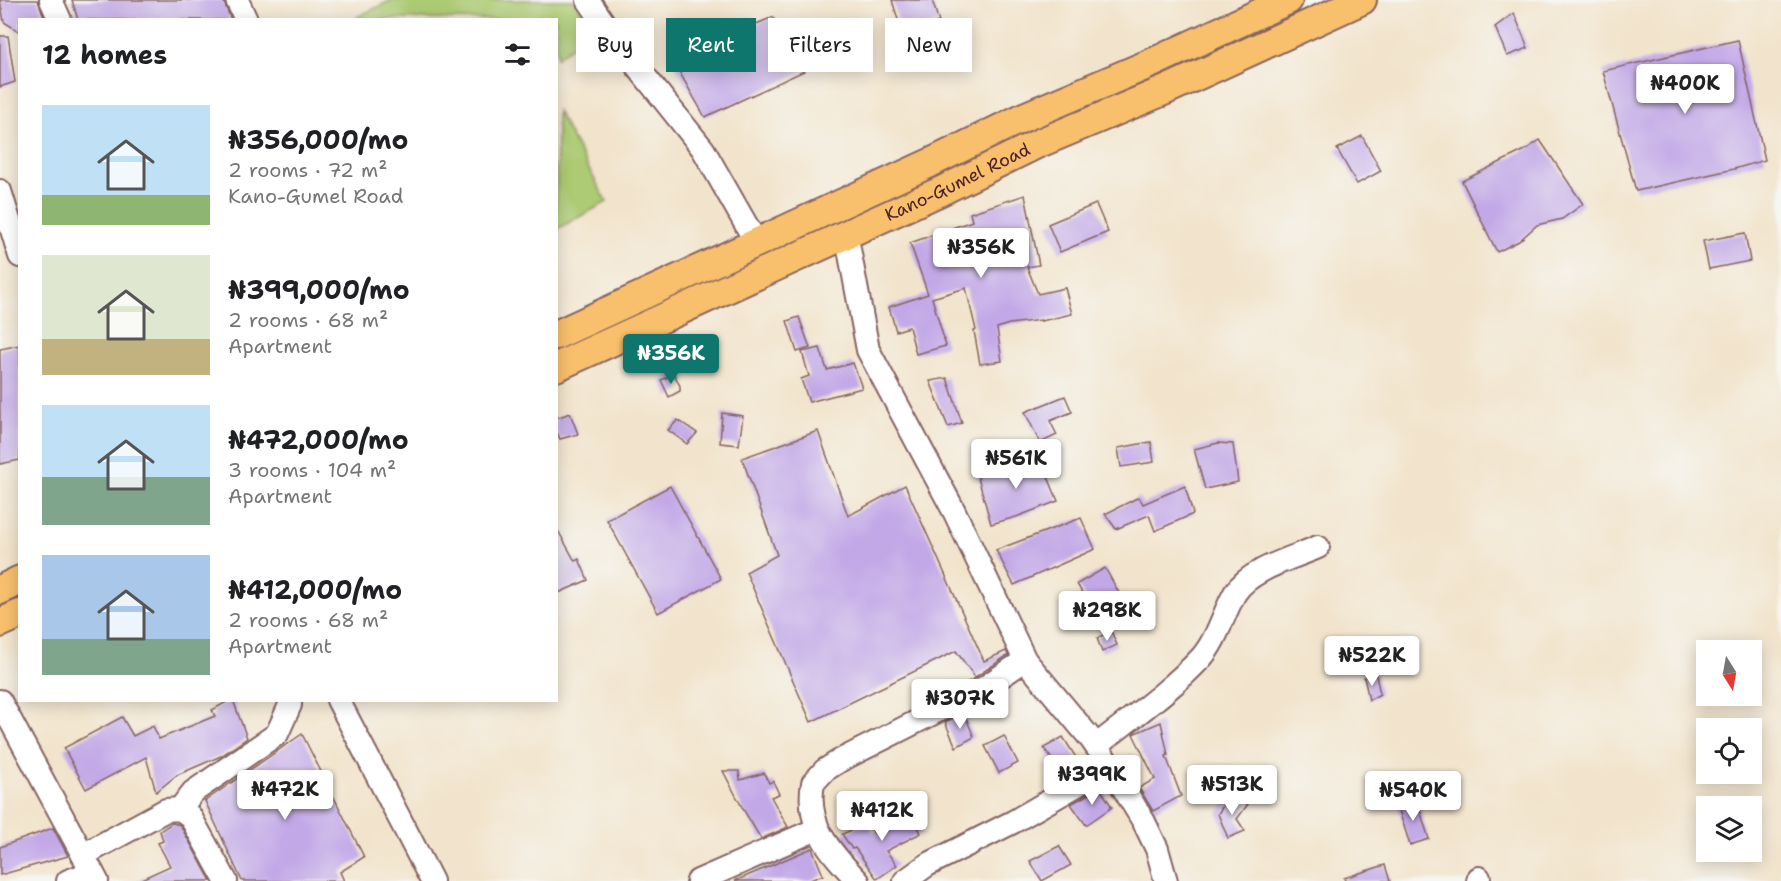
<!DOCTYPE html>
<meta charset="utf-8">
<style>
:root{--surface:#fff;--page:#f2f2f2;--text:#202124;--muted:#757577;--accent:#0f766e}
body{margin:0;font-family:"Shantell Sans",sans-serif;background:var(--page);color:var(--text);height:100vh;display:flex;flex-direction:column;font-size:22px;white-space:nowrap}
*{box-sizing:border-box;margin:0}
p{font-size:20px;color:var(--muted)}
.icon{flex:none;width:33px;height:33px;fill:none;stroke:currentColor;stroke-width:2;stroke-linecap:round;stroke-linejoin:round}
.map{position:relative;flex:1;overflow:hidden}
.sheet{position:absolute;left:18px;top:18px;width:540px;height:684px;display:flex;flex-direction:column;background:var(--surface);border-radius:0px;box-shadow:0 3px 15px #0003}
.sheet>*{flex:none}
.hud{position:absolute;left:576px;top:18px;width:570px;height:54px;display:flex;gap:12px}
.needle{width:39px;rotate:169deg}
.controls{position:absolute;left:1696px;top:640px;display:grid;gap:12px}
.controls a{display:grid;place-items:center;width:66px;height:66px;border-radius:0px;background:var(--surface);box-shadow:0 3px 15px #0003;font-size:30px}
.price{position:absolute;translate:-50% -51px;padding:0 14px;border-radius:6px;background:#fff;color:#222;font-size:20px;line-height:39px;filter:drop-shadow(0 2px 3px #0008)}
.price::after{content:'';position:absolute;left:50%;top:36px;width:18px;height:14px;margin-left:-9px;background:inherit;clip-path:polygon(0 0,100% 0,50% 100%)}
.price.on{background:var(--accent);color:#fff}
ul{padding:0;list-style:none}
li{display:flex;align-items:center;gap:18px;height:150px;padding:0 24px}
li span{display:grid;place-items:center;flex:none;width:168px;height:120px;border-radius:0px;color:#555}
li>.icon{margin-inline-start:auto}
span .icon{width:72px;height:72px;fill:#fffc;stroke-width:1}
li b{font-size:26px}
h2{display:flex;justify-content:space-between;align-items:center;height:72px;padding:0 24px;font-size:26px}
.tag{padding:0 21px;border-radius:0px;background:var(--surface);box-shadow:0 3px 15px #0003;font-size:21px;line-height:54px}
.tag.on{background:var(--accent);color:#fff}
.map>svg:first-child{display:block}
.green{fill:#accb72;stroke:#7b754e;stroke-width:1.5}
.building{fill:#c2a8e7}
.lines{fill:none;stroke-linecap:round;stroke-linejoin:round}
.minor-casing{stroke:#856463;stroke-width:26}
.major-casing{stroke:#856463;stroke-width:32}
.minor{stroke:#fff;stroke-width:22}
.major{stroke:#f8bf6c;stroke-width:28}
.labels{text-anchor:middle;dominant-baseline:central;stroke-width:5;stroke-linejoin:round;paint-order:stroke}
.street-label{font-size:18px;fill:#4a1f2b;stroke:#f6f6f2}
</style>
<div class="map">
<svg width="1781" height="881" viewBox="0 0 1781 881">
<rect width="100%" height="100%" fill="#f6f6f2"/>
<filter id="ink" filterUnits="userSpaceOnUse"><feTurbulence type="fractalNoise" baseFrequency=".0167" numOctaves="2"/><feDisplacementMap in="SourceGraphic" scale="12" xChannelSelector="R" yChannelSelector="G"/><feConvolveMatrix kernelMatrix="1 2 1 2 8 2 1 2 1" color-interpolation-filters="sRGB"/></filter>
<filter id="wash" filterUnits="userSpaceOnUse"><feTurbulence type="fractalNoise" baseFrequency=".008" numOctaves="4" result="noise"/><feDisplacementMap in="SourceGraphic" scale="24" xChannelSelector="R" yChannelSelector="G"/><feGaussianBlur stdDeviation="1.35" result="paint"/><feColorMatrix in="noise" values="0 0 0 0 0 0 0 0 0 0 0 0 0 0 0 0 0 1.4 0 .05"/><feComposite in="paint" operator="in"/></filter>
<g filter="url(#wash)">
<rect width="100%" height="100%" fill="#f2e4cc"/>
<!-- green -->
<g class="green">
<polygon points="392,0 574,0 594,30 557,57 556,20 358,19 357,17"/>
<polygon points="557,111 607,202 557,229 556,229"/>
</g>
<g id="blocks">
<!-- building -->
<g class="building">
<polygon points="0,0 38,0 45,20 20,20 20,32 4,22"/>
<polygon points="72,0 223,0 231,20 78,20"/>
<polygon points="892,0 932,0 939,22 902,33"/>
<polygon points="1514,13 1528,48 1507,56 1495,27"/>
<polygon points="773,17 804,71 705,117 672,59"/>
<polygon points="0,36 8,36 15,82 0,87"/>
<polygon points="1738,40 1765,160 1734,169 1636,191 1603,71"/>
<polygon points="1362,136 1381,171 1357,184 1337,149"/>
<polygon points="1540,140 1583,204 1562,219 1537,225 1519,241 1497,252 1462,181 1525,150"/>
<polygon points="1025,195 1039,265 1027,267 1038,294 1065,288 1072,314 1041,321 1041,320 1009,324 997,328 1002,361 980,364 974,331 976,330 966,288 932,298 946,346 916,354 909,327 896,331 889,307 928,294 910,243 972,221 970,213"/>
<polygon points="1096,204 1108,232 1060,252 1048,224"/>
<polygon points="1745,233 1750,261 1709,269 1703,241"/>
<polygon points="799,317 810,348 797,352 787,321"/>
<polygon points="20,345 20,460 0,464 0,349"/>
<polygon points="820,348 827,370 853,363 862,388 809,402 801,379 809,376 802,352"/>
<polygon points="674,374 680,386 680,391 669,397 661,380"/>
<polygon points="947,378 962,423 948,427 930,381"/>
<polygon points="1065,396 1072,412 1050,421 1057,435 1040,443 1025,412"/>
<polygon points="570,413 578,434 560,439 556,430 556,418"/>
<polygon points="722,413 743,416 739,445 720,443"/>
<polygon points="678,420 697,433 687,444 668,430"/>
<polygon points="818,431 848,516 905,485 984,661 1006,651 1008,655 975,677 956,651 811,722 746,572 777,555 742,458"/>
<polygon points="1151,442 1154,462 1121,467 1118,448"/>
<polygon points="1218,443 1233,444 1238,482 1205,489 1194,449"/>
<polygon points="1039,455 1058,501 1016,517 991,524 977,474 1005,466 1005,468"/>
<polygon points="670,486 721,579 658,613 607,520"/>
<polygon points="1185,486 1193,514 1155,531 1149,515 1116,529 1105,514 1139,497 1143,504"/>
<polygon points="1081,518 1095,549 1014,585 996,550"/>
<polygon points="556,527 575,561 579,559 588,580 556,594"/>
<polygon points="1105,568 1119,593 1091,608 1077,584"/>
<polygon points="1111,631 1117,645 1102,652 1097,638"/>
<polygon points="1376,675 1380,694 1369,700 1364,677"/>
<polygon points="230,700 233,700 247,738 221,756 177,775 156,792 146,757 86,789 64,748 122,717 133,736 153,726 159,739 215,716 212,710"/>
<polygon points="964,713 974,737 956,747 945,722"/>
<polygon points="1161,722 1168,755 1166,756 1181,796 1153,811 1139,788 1155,779 1133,734"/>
<polygon points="302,734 364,857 340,872 344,881 242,881 205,801"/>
<polygon points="1004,736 1018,763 999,773 985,746"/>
<polygon points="1063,737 1082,767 1064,777 1044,748"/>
<polygon points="723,771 739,771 740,780 764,773 769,783 773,781 779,794 771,797 788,827 761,839 743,809"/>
<polygon points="1100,788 1112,807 1086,825 1071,804"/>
<polygon points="1229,795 1248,804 1237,819 1245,831 1228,838 1218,814"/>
<polygon points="1416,798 1429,839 1410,845 1397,804"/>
<polygon points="908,811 921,833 886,851 897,865 877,879 855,848 852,849 842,834 868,823 874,833"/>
<polygon points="172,823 180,825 211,881 137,881 170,866 158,843 163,841 160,831"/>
<polygon points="53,828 68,856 0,875 0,847"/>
<polygon points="1059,846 1071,865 1042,881 1030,861"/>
<polygon points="812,848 823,875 808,881 735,881"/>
<polygon points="1385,865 1390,881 1345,881 1344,878"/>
</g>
</g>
</g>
<g filter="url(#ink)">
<use href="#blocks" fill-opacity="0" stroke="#856463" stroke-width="1.5"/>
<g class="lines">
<defs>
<g id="minor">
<polyline points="51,0 60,20"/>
<polyline points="237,0 246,20"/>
<polyline points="588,0 612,35 703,149 756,242"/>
<polyline points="0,191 20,256"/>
<polyline points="846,233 868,350 954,511 1025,660 1091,739 1110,766 1144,822 1157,849 1166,881"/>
<polyline points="338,700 432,881"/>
<polyline points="0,701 97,881"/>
<path d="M1096,746C1131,718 1170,691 1201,658C1217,640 1223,614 1235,593C1250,569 1293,558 1318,547"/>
<polyline points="180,809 193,792 277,734 290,705 290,700"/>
<polyline points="83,855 166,810 180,809 190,816 226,881"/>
<polyline points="68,881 92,872"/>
<polyline points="698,881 817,829"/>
<path d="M858,881C831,852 805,826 813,783L825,770L841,760L985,687L1025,660"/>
<polyline points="905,881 927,865 1013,822 1110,766"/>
<polyline points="1478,881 1479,878"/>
</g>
<g id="major">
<polyline points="556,335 928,164 1024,117 1154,62 1288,0"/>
<path id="s1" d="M556,367L941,191L1037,144L1166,90L1362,0"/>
<polyline points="0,590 20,580"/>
<polyline points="0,623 20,614"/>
</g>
</defs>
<!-- minor casing -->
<use href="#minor" class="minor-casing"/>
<!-- major casing -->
<use href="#major" class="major-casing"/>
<!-- minor -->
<use href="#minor" class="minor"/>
<!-- major -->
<use href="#major" class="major"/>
</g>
</g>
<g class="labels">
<!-- street labels -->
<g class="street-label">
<text stroke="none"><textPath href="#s1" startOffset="442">Kano-Gumel Road</textPath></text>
</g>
</g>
</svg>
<div class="controls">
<a><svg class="needle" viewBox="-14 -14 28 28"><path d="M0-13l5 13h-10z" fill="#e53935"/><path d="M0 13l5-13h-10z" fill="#757577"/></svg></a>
<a><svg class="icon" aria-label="locate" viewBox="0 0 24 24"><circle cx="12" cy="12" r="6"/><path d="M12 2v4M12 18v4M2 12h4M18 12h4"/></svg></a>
<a><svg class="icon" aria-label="layers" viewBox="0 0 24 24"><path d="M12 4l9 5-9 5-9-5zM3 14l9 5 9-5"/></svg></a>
</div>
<b class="price" style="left:1685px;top:115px">₦400K</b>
<b class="price" style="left:981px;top:279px">₦356K</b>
<b class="price on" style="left:671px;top:385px">₦356K</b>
<b class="price" style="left:1016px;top:490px">₦561K</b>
<b class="price" style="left:1107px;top:642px">₦298K</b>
<b class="price" style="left:1372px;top:687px">₦522K</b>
<b class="price" style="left:960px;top:730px">₦307K</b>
<b class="price" style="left:1092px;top:806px">₦399K</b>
<b class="price" style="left:1232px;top:816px">₦513K</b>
<b class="price" style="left:285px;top:821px">₦472K</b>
<b class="price" style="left:1413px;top:822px">₦540K</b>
<b class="price" style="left:882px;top:842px">₦412K</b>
<div class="hud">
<a class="tag">Buy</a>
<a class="tag on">Rent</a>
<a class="tag">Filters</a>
<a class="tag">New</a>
</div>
<section class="sheet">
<h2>12 homes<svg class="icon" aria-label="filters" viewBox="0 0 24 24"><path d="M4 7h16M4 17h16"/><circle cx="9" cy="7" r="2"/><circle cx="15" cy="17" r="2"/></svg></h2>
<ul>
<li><span style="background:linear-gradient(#bfe0f5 75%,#8fb573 0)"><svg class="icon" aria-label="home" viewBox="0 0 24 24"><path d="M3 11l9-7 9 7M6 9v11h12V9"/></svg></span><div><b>₦356,000/mo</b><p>2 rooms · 72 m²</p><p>Kano-Gumel Road</p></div></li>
<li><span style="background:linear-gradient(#dfe7d0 70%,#c2b280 0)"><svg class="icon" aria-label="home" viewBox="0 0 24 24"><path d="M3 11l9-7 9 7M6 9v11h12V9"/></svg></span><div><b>₦399,000/mo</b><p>2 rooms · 68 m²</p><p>Apartment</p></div></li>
<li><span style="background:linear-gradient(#bfe0f5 60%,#7fa58c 0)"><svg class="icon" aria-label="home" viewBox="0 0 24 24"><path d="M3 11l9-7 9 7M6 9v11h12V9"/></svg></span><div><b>₦472,000/mo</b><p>3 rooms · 104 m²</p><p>Apartment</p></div></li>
<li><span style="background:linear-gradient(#a9c7e8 70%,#7fa58c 0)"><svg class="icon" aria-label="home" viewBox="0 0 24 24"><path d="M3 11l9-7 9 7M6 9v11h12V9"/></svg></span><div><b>₦412,000/mo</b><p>2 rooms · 68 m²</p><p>Apartment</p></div></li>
</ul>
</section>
</div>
